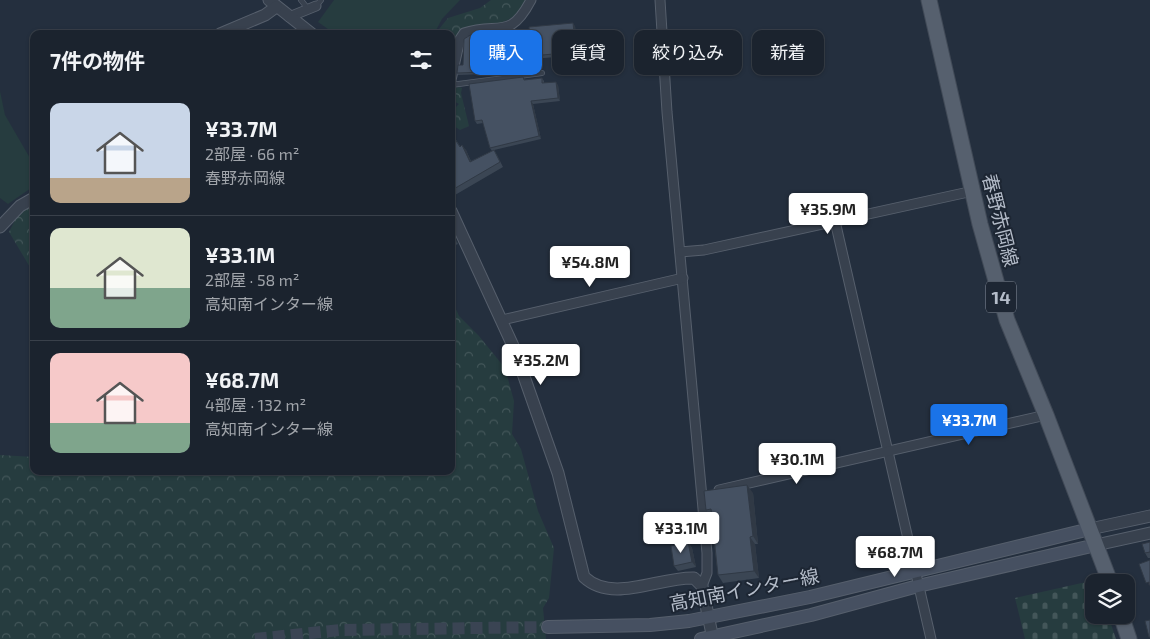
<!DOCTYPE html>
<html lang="ja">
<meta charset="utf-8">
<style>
:root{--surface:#1b232e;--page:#242b36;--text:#f1f3f6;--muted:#a0a4aa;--line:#39404a;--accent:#1a73e8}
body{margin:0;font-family:"Exo 2","Noto Sans JP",sans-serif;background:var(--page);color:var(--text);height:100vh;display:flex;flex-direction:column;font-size:19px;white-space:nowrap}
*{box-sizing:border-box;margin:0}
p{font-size:16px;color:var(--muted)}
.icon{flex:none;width:28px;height:28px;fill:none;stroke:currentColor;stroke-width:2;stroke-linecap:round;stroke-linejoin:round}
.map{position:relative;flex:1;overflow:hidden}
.panel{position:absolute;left:30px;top:30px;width:425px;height:445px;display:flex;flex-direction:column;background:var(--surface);border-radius:10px;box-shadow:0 1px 4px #0004,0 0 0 1px var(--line)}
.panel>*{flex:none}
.top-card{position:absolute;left:470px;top:30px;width:475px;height:45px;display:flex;gap:10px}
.fabs{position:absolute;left:1085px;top:574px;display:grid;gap:10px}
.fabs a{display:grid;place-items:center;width:50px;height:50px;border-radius:10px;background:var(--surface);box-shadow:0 1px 4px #0004,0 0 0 1px var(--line);font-size:25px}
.price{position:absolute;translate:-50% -42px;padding:0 11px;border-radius:5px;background:#fff;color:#222;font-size:16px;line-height:32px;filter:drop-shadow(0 1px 2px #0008)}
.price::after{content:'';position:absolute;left:50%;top:30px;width:15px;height:11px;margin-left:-8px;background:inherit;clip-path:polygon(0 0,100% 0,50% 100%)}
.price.selected{background:var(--accent);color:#fff}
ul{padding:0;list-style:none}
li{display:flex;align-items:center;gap:15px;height:125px;padding:0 20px}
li+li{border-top:1px solid var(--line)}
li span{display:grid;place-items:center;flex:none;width:140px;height:100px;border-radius:10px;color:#555}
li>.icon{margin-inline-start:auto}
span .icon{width:60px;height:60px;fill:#fffc;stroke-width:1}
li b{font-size:21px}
h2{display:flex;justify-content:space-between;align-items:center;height:60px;padding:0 20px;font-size:21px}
.pill{padding:0 18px;border-radius:10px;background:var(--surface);box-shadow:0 1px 4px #0004,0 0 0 1px var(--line);font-size:18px;line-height:45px}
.pill.selected{background:var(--accent);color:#fff}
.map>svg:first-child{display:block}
.green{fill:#263c3f}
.forest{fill:url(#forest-crowns)}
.cemetery{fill:url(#cemetery-stones)}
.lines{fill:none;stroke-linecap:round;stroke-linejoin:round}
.secondary-tunnel{stroke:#3a4453;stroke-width:12;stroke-dasharray:12 6;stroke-linecap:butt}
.service-casing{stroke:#565f6c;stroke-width:6}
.minor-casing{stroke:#565f6c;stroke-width:11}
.tertiary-casing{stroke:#565f6c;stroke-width:13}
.secondary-casing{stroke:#565f6c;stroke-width:14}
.primary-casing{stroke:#414a57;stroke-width:17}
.service{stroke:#38414e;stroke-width:4.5}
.minor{stroke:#38414e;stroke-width:9}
.tertiary{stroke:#38414e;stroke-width:11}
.secondary{stroke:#465061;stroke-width:12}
.primary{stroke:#56606e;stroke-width:15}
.wall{fill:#3b4654}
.shaded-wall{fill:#303945}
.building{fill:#455162;stroke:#303945}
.labels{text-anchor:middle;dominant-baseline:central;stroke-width:4;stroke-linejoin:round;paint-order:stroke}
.shield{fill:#1d2633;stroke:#878f9c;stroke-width:1}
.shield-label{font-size:18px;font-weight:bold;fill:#b4bcc9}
.street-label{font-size:19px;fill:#b4bcc9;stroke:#1d2633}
</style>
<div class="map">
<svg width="1150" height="639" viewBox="0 0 1150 639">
<defs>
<pattern id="forest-crowns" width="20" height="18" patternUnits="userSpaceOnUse" patternTransform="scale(1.25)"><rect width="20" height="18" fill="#263c3f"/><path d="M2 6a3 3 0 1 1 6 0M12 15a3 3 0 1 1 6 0" fill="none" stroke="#435659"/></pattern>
<pattern id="cemetery-stones" width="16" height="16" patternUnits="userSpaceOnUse" patternTransform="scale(1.25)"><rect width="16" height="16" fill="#263c3f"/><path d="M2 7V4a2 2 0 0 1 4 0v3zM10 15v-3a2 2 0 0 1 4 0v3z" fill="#435659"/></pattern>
</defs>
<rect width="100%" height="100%" fill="#242f3e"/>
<!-- green -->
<g class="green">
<polygon points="334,0 460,0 442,19 434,34 335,34 318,22"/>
<polygon points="0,91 5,115 34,165 34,186 8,204 0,198"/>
</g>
<!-- forest -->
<g class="forest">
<path d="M491,0H527C514,26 490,26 464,28L454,41L451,71V34H435L448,18L480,8Z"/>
<polygon points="459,87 462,88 461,93 469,126 460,130 451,124 451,112 459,104 452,100 457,95 451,94 451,89"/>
<polygon points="34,205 34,274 9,232 18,214"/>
<polygon points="451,298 459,316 479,336 505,368 514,401 512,434 521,449 538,511 554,548 549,598 543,608 546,639 0,639 0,455 34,457 34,471 451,471"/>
</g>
<!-- cemetery -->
<polygon class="cemetery" points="1095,580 1094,615 1108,615 1116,639 1025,639 1015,598"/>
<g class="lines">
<!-- secondary-tunnel -->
<polyline class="secondary-tunnel" points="255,639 340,630 548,627"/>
<defs>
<g id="service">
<polyline points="301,0 308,9"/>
<polyline points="316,6 321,0"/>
<polyline points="451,85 542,73"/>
</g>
<g id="minor">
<polyline points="660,0 667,112 707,553 707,573 702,586"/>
<polyline points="289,17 316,6"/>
<path d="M451,80L460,39L464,33C498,21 509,42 531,0"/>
<polyline points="835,221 931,639"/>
<polyline points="680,252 704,250 973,191"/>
<polyline points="502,320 683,278"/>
<polyline points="719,490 1046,415"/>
</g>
<g id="tertiary">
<polyline points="269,0 312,34"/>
<polyline points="220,34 265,15 276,7"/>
<path d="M451,211L514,348L558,473L584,577C613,604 658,577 694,578L702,586L713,639"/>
<polyline points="0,227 20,206 34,198"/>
<polyline points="1090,529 1150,516"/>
<polyline points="1096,545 1150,533"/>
</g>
<g id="secondary">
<polyline points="548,627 650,625 689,621 810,597 1090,529"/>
<polyline points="701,639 811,615 918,586 1096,545"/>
</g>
<g id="primary">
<polyline points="929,0 980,224 1007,320 1046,415 1110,582"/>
<polyline points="1121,615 1129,639"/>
</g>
</defs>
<!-- service casing -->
<use href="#service" class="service-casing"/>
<!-- minor casing -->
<use href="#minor" class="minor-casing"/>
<!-- tertiary casing -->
<use href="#tertiary" class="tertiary-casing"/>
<!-- secondary casing -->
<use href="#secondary" class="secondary-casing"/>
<!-- primary casing -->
<use href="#primary" class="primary-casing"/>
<!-- service -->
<use href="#service" class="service"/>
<!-- minor -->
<use href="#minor" class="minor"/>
<!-- tertiary -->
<use href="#tertiary" class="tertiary"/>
<!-- secondary -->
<use href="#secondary" class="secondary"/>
<!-- primary -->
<use href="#primary" class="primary"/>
</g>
<!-- wall -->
<g class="wall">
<polygon points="575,26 578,55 533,59 531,56"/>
<polygon points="472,34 473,37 475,65 485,65 487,68 487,74 458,75 457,73 463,65"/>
<polygon points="523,77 525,80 542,78 544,81 544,83 558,85 560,101 533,104 541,139 494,150 497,155 503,167 455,195 451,189 451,132 460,146 466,150 471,161 492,151 490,148 483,123 477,124 475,121"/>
<polygon points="451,230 458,244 451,247"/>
<polygon points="753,493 758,544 755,544 759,578 723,583 718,575 711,517 706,510"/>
<polygon points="688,542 692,548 696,567 678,571 674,566"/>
<polygon points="1150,542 1150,558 1148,558 1145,553"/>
</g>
<!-- shaded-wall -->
<g class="shaded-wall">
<polygon points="573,23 575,26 578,55 576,52"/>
<polygon points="472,34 473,37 475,67 473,65"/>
<polygon points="485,65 487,68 487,74 485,72"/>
<polygon points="556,82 558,85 560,101 558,98"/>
<polygon points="531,101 533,104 541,139 539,136"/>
<polygon points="462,145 466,150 473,167 470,162"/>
<polygon points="451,230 458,244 454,239 451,232"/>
<polygon points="747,485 753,493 758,544 753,536"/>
<polygon points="750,537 755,544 759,578 754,571"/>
<polygon points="688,542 692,548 696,567 692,562"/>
</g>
<!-- building -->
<g class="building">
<polygon points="573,23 576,52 531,56 529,27"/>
<polygon points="472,34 473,65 485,65 485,72 457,73 458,65 463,65 464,39"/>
<polygon points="523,77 524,80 542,78 542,83 556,82 558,98 531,101 539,136 490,148 482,120 475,121 469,84"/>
<polygon points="451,133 460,147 462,145 470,162 494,150 500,162 452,190"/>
<polygon points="451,232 454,239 451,241"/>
<polygon points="747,485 753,536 750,537 754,571 718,575 711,509 706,510 704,491"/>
<polygon points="688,542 692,562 674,566 671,546"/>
<polygon points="1150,542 1150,552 1145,553 1142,544"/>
<polygon points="1150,560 1150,585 1149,585 1149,582 1146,583 1139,564"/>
<polygon points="1150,620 1150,637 1149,637 1145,621"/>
</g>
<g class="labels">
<!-- shield labels -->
<rect class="shield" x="986" y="281.5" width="30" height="31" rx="4"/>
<g class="shield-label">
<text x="1001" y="297">14</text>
</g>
<!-- street labels -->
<g class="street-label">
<text transform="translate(1001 220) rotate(76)">春野赤岡線</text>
<text transform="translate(744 589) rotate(-11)">高知南インター線</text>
</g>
</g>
</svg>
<div class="fabs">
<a><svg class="icon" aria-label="layers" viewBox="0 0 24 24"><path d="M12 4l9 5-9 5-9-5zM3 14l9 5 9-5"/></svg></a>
</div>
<b class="price" style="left:828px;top:235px">¥35.9M</b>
<b class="price" style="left:590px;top:288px">¥54.8M</b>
<b class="price" style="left:541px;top:386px">¥35.2M</b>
<b class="price selected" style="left:969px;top:446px">¥33.7M</b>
<b class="price" style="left:797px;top:485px">¥30.1M</b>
<b class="price" style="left:681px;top:554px">¥33.1M</b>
<b class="price" style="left:895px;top:578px">¥68.7M</b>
<div class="top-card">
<a class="pill selected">購入</a>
<a class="pill">賃貸</a>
<a class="pill">絞り込み</a>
<a class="pill">新着</a>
</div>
<section class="panel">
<h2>7件の物件<svg class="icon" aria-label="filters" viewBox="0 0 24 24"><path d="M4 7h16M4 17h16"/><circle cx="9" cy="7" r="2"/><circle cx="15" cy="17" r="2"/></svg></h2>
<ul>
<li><span style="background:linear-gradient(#c9d6e8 75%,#b9a48a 0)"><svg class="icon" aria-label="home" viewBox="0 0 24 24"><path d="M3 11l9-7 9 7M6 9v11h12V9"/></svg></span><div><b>¥33.7M</b><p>2部屋 · 66 m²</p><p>春野赤岡線</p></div></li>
<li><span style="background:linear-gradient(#dfe7d0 60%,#7fa58c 0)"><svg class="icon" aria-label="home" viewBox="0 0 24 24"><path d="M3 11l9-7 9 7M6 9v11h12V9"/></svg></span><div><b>¥33.1M</b><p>2部屋 · 58 m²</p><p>高知南インター線</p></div></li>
<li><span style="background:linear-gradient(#f6c9c9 70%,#7fa58c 0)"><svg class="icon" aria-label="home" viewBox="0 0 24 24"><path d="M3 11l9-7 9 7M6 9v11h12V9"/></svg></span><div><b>¥68.7M</b><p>4部屋 · 132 m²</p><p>高知南インター線</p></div></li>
</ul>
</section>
</div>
